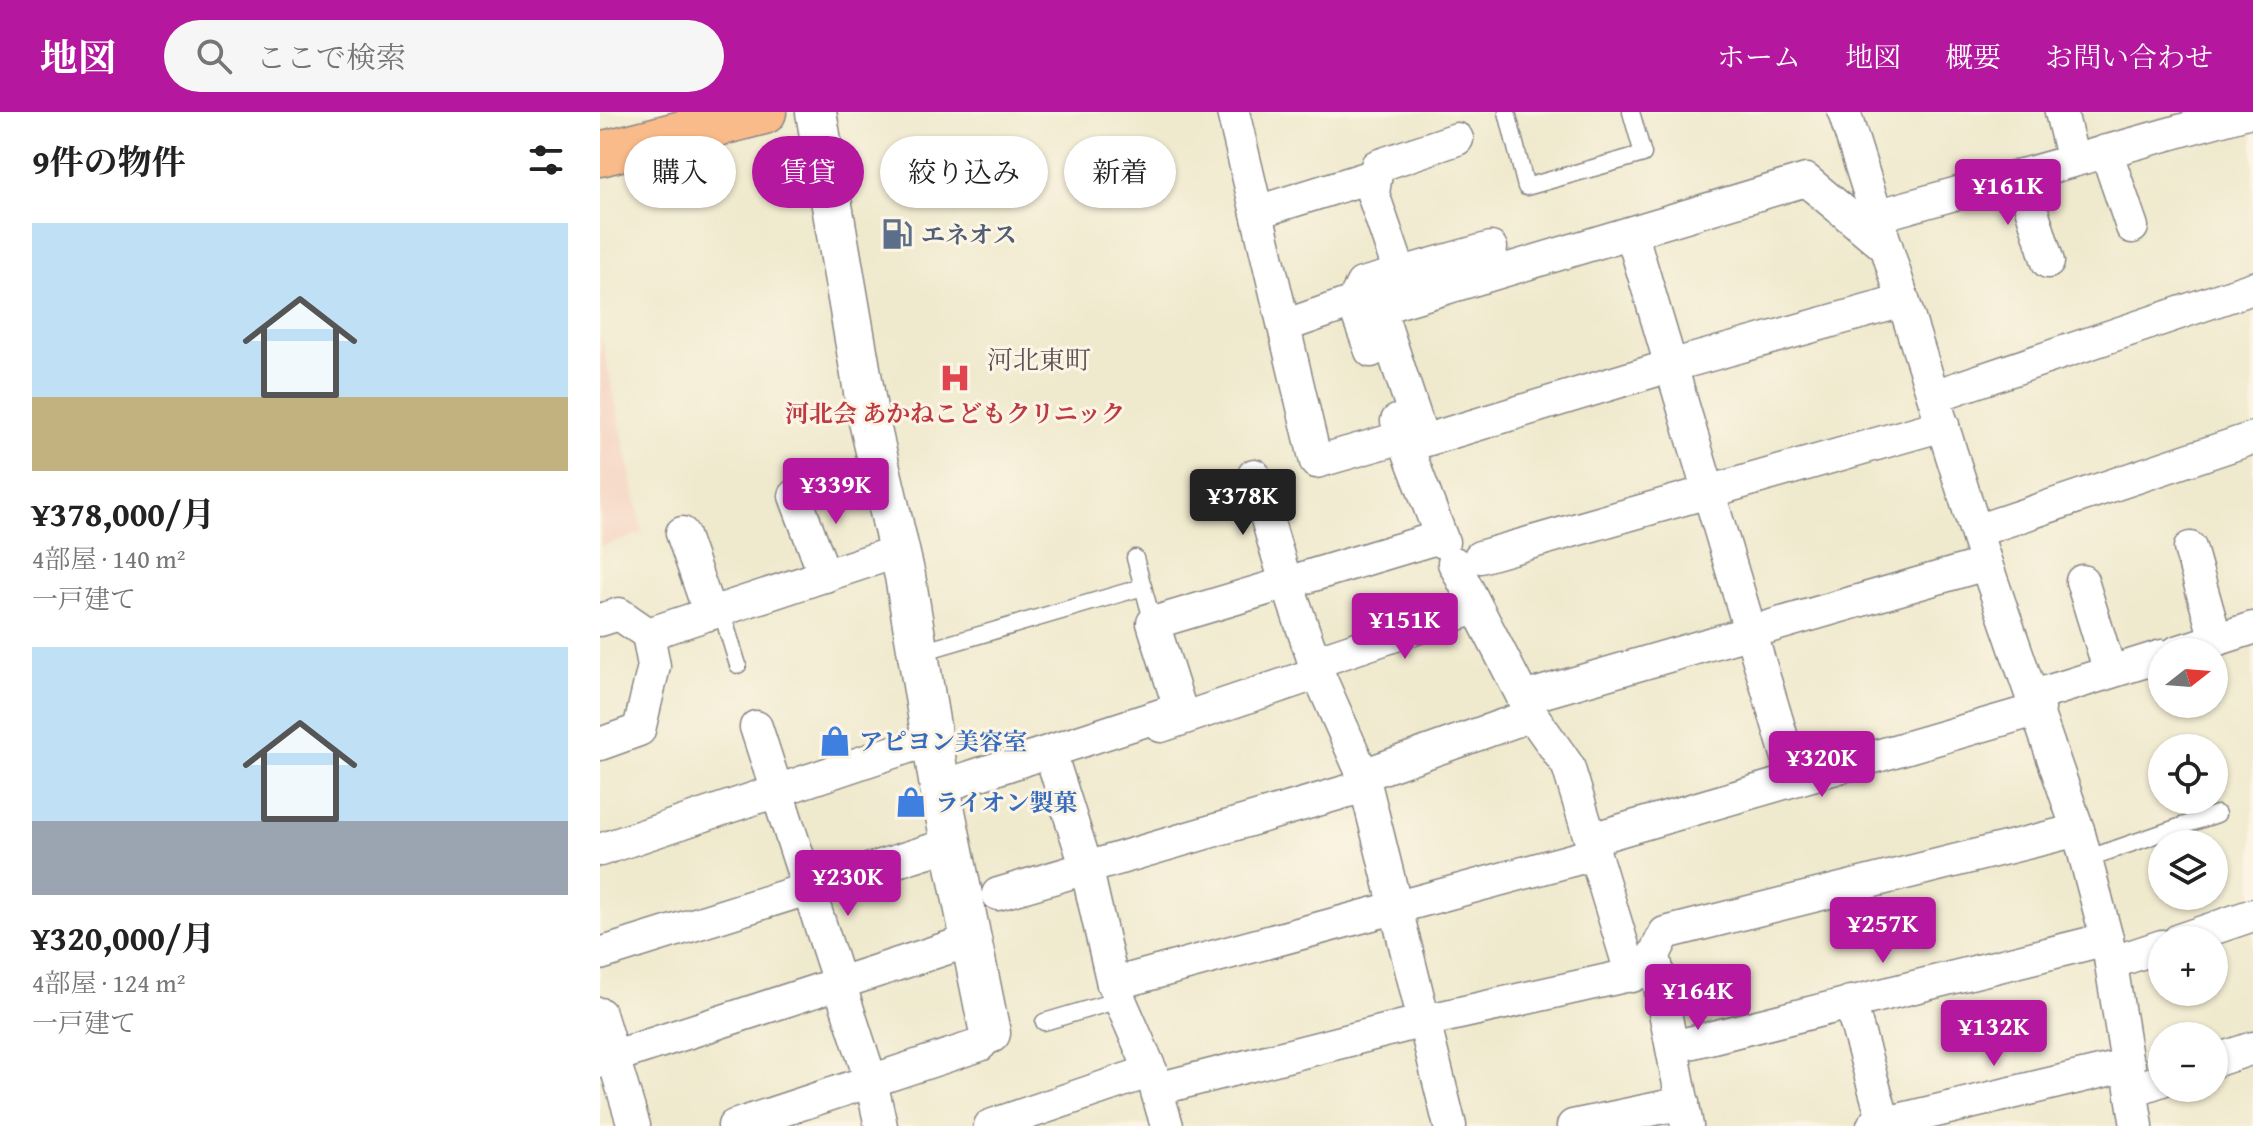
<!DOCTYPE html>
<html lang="ja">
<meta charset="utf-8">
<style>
:root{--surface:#fff;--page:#f6f6f6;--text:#222;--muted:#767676;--accent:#b5179e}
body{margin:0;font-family:"Gentium Book Plus","Noto Serif JP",serif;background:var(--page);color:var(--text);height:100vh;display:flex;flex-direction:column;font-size:30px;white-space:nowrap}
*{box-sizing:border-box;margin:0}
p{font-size:26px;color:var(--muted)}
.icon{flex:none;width:44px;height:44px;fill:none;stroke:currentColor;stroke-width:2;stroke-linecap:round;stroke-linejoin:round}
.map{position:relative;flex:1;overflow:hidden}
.sheet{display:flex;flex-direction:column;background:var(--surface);width:600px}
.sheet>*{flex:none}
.banner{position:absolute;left:24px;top:24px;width:760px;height:72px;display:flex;gap:16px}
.needle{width:52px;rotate:73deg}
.controls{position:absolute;left:1548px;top:526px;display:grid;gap:16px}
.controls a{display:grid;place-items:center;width:80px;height:80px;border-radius:50%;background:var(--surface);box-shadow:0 2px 6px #0004;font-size:40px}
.price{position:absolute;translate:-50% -68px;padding:0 18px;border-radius:8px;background:var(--accent);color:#fff;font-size:26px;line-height:52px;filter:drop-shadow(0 2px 4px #0008)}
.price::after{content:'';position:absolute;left:50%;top:48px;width:24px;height:18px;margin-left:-12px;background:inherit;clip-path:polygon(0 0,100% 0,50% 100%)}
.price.current{background:#222;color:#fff}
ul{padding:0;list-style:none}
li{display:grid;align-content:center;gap:16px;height:424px;padding:0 32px}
li span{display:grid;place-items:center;height:248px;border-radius:0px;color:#555}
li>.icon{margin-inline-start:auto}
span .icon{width:144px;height:144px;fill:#fffc;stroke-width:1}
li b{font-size:34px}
h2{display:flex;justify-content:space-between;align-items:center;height:96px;padding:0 32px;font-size:34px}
.pill{padding:0 28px;border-radius:36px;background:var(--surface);box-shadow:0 2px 6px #0004;font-size:28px;line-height:72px}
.pill.current{background:var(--accent);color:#fff}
header{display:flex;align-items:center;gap:48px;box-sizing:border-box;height:112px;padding:0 40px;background:var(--accent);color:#fff}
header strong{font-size:38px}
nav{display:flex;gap:44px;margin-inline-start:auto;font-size:28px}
.search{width:560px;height:72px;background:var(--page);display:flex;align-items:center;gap:20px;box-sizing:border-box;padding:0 28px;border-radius:44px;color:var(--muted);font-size:30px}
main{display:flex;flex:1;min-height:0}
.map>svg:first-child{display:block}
.built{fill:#f5d3c1}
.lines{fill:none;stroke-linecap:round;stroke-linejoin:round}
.service-casing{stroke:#888684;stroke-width:19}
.minor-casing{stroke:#888684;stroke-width:35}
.tertiary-casing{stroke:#888684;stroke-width:43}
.trunk-casing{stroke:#888684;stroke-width:47}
.service{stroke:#fff;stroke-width:16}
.minor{stroke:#fff;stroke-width:32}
.tertiary{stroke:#fff;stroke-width:40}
.trunk{stroke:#fabb8b;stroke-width:44}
.labels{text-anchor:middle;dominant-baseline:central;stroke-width:6;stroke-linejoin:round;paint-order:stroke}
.service-label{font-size:24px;font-weight:bold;fill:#4e5e75;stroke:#fcf5e5;text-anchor:start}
.health-label{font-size:24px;font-weight:bold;fill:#be3a42;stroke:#fcf5e5}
.shop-label{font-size:24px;font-weight:bold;fill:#366cbe;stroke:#fcf5e5;text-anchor:start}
.neighbourhood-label{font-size:26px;fill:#5f5157;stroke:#fcf5e5}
</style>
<header>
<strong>地図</strong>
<div class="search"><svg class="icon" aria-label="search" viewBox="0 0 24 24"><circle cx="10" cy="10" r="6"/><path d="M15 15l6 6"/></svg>ここで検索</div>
<nav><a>ホーム</a><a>地図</a><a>概要</a><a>お問い合わせ</a></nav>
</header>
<main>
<section class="sheet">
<h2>9件の物件<svg class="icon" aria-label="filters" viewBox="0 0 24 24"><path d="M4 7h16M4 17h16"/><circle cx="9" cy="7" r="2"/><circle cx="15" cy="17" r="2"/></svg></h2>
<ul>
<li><span style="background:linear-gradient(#bfe0f5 70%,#c2b280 0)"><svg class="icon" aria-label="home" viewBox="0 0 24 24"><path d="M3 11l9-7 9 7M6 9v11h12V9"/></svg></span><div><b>¥378,000/月</b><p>4部屋 · 140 m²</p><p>一戸建て</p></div></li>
<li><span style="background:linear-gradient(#bfe0f5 70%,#9aa5b1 0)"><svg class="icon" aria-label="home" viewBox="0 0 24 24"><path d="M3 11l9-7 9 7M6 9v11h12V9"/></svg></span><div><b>¥320,000/月</b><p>4部屋 · 124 m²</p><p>一戸建て</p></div></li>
</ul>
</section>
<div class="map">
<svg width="1653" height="1014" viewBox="0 0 1653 1014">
<rect width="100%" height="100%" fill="#fcf5e5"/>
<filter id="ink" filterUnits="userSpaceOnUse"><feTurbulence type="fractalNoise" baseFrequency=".0125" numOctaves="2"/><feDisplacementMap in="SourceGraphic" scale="16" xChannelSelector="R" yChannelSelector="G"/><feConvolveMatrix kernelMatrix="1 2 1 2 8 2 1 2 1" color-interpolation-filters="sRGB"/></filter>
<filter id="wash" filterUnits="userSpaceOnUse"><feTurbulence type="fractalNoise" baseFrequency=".006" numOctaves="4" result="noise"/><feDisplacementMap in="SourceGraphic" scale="32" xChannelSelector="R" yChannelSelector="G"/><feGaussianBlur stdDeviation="1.8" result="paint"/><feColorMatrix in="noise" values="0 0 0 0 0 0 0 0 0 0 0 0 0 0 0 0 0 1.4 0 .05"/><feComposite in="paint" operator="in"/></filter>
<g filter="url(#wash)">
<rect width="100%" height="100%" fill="#efe9cd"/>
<!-- built -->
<polygon class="built" points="0,218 43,421 0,435"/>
</g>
<g filter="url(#ink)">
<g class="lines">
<defs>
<g id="service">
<polyline points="907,0 926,75 1043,42 1031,0"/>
<polyline points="535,446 553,511"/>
<polyline points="121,498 138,553"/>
<polyline points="318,541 543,475"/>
<polyline points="1486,747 1617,702"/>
<polyline points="444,910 522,887"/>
</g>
<g id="minor">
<polyline points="633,0 716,350 803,325"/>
<polyline points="1244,0 1386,452 1478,718 1507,827 1537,1014"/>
<polyline points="1461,0 1473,49"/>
<polyline points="1506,39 1532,115"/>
<polyline points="1421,63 1448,150"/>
<polyline points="657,100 776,63"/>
<polyline points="1276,104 1647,0"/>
<polyline points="1032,123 1194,666"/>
<polyline points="1287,136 1206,68 779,196 823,329 1070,254 1303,189"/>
<polyline points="800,161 773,82 777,54 857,27"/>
<polyline points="753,190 771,239"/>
<polyline points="684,214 753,190 762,172 891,136"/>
<polyline points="1334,284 1653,176"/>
<polyline points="797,309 843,430"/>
<polyline points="654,363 686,471"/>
<polyline points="195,384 225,464"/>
<polyline points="1376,419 1653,326"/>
<polyline points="82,421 110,502"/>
<polyline points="1590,436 1616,528"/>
<polyline points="880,445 1343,313"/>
<polyline points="854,451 932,603 968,654 1032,864"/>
<polyline points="1482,469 1510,560"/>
<polyline points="693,488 718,561 763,663 850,1014"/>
<polyline points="0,508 19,502 48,522 299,439"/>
<polyline points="1577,540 1653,516"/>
<polyline points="715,550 876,496"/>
<polyline points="1434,584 1562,544"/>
<polyline points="923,586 1386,452"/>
<polyline points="561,614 718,561"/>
<polyline points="156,615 271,969 281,1014"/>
<polyline points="0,632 39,618 54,554 48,522"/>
<polyline points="453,650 486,754 513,872"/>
<polyline points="763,663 932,603"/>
<polyline points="340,675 580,597 553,511 840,425"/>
<polyline points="991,727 1439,597"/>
<polyline points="0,738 332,627"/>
<polyline points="398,782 765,674"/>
<polyline points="1579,828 1653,803"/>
<polyline points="0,842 351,732"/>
<polyline points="1511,851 1562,834"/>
<polyline points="1250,890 1285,1014"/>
<polyline points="0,902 34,1014"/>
<polyline points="1073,935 1507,827"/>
<polyline points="0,949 369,829"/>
<polyline points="1614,949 1653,936"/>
<polyline points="557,977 824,909 1057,857"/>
<polyline points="1533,978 1562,968"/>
<polyline points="134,1014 380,933 390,921"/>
<polyline points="390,1014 551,959"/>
<polyline points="567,1014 551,959 513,872 994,742"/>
<polyline points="973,1014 1083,991"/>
<polyline points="1087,1014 1054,843 1065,821 1478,718"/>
<polyline points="1273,1014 1529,953"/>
</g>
<polyline id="tertiary" points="216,0 269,309 305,464 340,675 390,921"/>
<polyline id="trunk" points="0,42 164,0"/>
</defs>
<!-- service casing -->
<use href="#service" class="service-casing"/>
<!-- minor casing -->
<use href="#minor" class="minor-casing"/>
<!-- tertiary casing -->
<use href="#tertiary" class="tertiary-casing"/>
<!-- trunk casing -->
<use href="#trunk" class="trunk-casing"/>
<!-- service -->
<use href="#service" class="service"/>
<!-- minor -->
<use href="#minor" class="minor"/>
<!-- tertiary -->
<use href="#tertiary" class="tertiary"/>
<!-- trunk -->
<use href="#trunk" class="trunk"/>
</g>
</g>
<!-- icons -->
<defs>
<symbol id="fuel-bare" viewBox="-9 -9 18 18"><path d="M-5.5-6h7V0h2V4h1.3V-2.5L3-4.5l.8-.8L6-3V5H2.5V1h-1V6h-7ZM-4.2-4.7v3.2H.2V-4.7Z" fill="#5c6f8a" stroke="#fcf5e5" stroke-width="2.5" paint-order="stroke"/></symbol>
<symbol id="hospital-bare" viewBox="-9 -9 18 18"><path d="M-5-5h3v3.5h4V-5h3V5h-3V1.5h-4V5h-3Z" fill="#e0444e" stroke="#fcf5e5" stroke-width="2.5" paint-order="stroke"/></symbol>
<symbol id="shop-bare" viewBox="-9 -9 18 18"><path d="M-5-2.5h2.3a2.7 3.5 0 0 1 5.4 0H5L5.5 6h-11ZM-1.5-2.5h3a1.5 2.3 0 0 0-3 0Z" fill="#3f7fe0" stroke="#fcf5e5" stroke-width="2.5" paint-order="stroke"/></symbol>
</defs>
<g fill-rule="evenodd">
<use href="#fuel-bare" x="275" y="100" width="44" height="44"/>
<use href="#hospital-bare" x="333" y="244" width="44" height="44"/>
<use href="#shop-bare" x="213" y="607" width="44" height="44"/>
<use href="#shop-bare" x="289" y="668" width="44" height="44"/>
</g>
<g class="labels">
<!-- service labels -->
<g class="service-label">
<text x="321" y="122">エネオス</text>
</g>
<!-- health labels -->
<g class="health-label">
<text x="355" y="301">河北会 あかねこどもクリニック</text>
</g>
<!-- shop labels -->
<g class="shop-label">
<text x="259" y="629">アピヨン美容室</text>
<text x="335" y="690">ライオン製菓</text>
</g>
<!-- neighbourhood labels -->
<g class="neighbourhood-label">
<text x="439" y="247">河北東町</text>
</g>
</g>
</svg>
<div class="controls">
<a><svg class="needle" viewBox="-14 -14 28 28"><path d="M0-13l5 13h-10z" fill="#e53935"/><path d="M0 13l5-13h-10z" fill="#767676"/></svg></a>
<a><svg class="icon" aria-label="locate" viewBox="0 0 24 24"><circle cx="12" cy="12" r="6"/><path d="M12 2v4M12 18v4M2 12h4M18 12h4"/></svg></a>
<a><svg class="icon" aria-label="layers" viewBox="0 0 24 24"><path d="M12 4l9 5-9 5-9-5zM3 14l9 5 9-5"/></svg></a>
<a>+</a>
<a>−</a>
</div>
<b class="price" style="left:1408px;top:115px">¥161K</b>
<b class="price" style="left:236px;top:414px">¥339K</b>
<b class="price current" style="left:643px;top:425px">¥378K</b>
<b class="price" style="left:805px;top:549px">¥151K</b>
<b class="price" style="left:1222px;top:687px">¥320K</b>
<b class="price" style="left:248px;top:806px">¥230K</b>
<b class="price" style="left:1283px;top:853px">¥257K</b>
<b class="price" style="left:1098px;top:920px">¥164K</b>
<b class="price" style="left:1394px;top:956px">¥132K</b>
<div class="banner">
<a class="pill">購入</a>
<a class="pill current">賃貸</a>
<a class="pill">絞り込み</a>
<a class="pill">新着</a>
</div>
</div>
</main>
